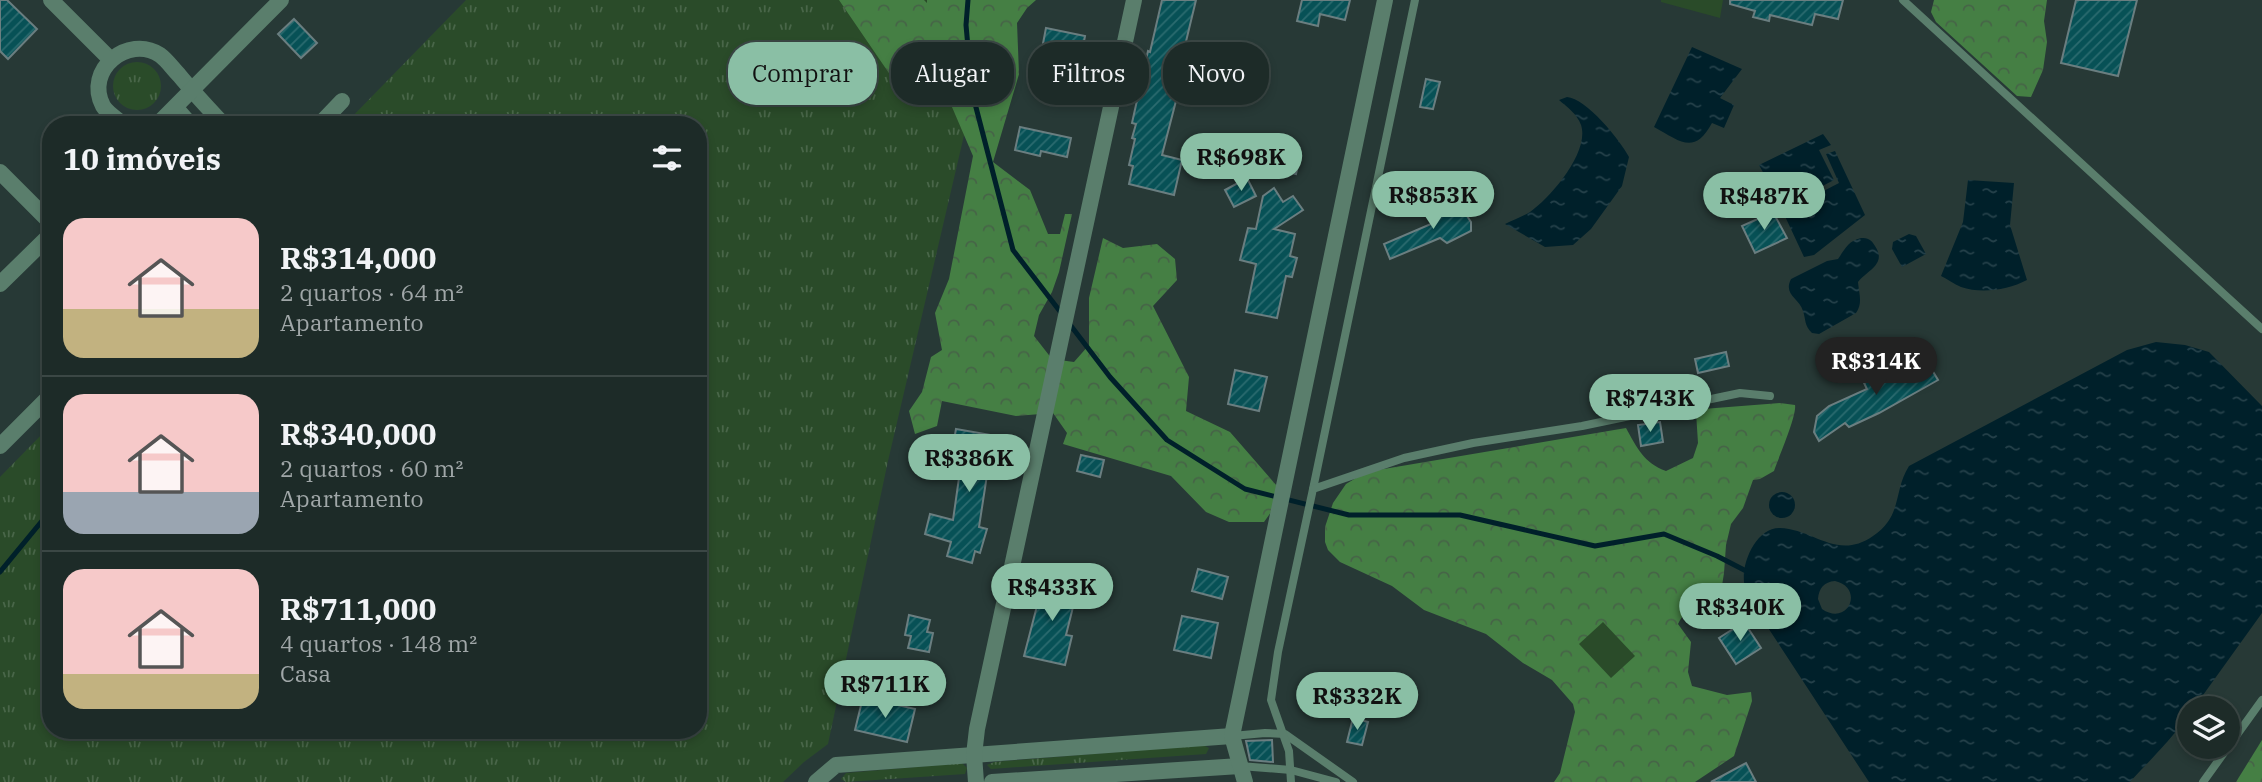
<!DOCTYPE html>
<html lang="pt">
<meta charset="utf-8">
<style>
:root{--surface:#1d2b28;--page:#2a3734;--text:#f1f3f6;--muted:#a0a7a8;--line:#3b4745;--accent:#8abfa5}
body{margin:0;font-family:"IBM Plex Serif",serif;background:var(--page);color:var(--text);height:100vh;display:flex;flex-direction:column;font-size:26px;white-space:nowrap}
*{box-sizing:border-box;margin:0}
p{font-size:23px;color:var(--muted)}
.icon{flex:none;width:38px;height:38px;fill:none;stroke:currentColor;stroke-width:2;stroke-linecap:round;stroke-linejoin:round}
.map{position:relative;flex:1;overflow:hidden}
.panel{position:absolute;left:42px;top:116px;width:665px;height:623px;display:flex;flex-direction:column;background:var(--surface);border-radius:28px;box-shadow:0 4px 10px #0003,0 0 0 2px var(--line)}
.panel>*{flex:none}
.top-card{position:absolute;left:728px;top:42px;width:665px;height:63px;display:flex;gap:14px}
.fabs{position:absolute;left:2177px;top:696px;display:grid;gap:14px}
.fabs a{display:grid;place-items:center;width:63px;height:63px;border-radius:50%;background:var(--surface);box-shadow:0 4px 10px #0003,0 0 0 2px var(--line);font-size:35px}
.price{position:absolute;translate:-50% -60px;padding:0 16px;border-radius:24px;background:var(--accent);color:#111;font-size:23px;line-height:46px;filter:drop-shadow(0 2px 4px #0008)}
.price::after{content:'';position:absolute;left:50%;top:42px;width:21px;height:16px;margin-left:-10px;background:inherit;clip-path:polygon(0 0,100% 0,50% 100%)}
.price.on{background:#222;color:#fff}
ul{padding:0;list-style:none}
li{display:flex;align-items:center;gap:21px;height:175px;padding:0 21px}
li+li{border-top:2px solid var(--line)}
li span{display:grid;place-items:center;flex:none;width:196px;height:140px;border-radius:21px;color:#555}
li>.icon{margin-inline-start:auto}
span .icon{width:84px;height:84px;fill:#fffc;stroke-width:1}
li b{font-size:30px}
h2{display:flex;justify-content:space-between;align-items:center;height:84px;padding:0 21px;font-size:30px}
.chip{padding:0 24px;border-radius:28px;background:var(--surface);box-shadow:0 4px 10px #0003,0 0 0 2px var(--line);font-size:24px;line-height:63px}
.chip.on{background:var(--accent);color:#111}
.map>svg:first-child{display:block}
.grass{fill:url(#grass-tufts)}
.forest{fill:url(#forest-crowns)}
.park{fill:#2a4b29}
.water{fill:url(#water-ripples);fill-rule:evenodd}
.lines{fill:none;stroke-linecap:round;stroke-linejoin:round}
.stream{stroke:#00202a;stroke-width:5}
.building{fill:url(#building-hatch);stroke:#6a7e80;stroke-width:2}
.service{stroke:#5a7e6c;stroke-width:8}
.minor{stroke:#5a7e6c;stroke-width:16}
</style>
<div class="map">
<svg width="2262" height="782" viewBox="0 0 2262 782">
<defs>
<pattern id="grass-tufts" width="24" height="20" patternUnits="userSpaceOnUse" patternTransform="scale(1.75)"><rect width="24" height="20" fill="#2a4b29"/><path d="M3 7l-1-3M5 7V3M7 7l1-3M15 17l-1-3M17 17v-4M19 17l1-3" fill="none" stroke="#496649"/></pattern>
<pattern id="forest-crowns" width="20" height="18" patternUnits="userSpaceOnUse" patternTransform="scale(1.75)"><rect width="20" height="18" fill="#457f44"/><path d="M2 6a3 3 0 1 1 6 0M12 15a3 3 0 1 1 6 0" fill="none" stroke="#466447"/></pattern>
<pattern id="water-ripples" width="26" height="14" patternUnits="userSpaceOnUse" patternTransform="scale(1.75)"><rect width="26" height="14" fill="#00202a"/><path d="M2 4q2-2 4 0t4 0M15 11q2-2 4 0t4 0" fill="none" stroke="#25414a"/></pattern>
<pattern id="building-hatch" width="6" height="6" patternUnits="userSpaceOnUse" patternTransform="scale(1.75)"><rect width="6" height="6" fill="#075156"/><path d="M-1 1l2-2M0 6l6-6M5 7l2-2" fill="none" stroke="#2b6b6f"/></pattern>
</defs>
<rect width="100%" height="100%" fill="#273936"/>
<!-- grass -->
<g class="grass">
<polygon points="466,0 978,0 986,41 888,461 828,744 804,762 783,782 0,782 0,477 51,425 51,730 698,730 698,124 345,124"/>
<circle cx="137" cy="86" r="24"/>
<polygon points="1203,745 1209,748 1206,754 991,769 987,765 994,762"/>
<polygon points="962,763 967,768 965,774 846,782 841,779 846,773"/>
</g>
<!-- forest -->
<g class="forest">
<polygon points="839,0 924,0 927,3 927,0 1036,0 1027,8 1017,23 1019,74 993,162 1030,190 1048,234 1060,234 1065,214 1072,214 1059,272 1052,292 1039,315 1034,336 1052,359 1074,362 1089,345 1089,298 1103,238 1123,248 1157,244 1175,259 1177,280 1153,306 1189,377 1186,411 1230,432 1284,494 1264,522 1229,522 1206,512 1171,476 1063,444 1067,433 1053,413 1016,416 942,401 937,426 915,434 909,411 922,392 931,357 942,350 935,313 949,279 973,156 949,100 895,82"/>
<polygon points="1934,0 2047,0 2044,21 2047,42 2043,70 2031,97 2017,96 1936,22 1931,12"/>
<path d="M1780,403L1795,405C1797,415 1779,457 1774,471L1760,479L1753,480L1743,508L1731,524L1726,545L1724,573L1721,592L1714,604C1698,605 1686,607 1678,624L1691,642L1688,672L1692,686L1727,695L1751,692L1752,701L1734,756L1695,782H1554L1560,773L1575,712L1573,704L1552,680L1523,663L1486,634L1424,610L1392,586L1340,562L1328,550L1325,542V527L1333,503L1346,484L1366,472L1626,428C1637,448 1644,463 1666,471L1693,458L1698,443L1696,412L1703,409Z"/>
<polygon points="2262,740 2262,782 2236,782"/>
</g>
<!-- park -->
<g class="park">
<polygon points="1661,0 1723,0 1720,18 1661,2"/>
<polygon points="1603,622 1635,656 1611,678 1579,644"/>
</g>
<!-- water -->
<g class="water">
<path d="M1692,47L1742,69L1720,98L1734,105L1724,128L1712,123C1694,156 1680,141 1654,127Z"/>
<path d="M1567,97C1586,98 1620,140 1629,157L1622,186L1591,229L1573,245L1545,247L1505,224C1513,220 1522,217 1530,212C1550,198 1590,152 1581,125C1577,114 1567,107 1559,100Z"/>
<polygon points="1823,134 1831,145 1819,150 1834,180 1782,207 1759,165"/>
<polygon points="1835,151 1865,215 1814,255 1804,257 1783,212 1839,183 1826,154"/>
<path d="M1968,180L2014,183L2010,225L2027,280C2008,290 1981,294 1961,287C1954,284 1947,279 1941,276L1963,222Z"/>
<polygon points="1909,234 1916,236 1926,254 1902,267 1892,249 1893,242"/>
<path d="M1861,238C1868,238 1871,239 1875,246C1887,264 1868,270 1858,282C1859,294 1863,303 1856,313L1819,334L1812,333C1804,325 1806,320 1803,311C1799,298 1783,295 1791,279L1827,261L1838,259C1845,249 1848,241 1861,238Z"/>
<path d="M2156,342L2185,345L2209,352L2262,406V613L2193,709H2189C2188,724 2142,768 2130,782H1869L1757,611C1753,603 1748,595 1745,587C1739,566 1756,527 1780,528C1814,529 1837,561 1873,536C1903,516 1893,491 1909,466L2127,350ZM1835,581C1865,588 1848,627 1822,609L1818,599C1819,588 1824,582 1835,581Z"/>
<circle cx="1782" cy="505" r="13"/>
</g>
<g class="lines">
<!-- stream -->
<g class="stream">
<polyline points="968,0 966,25 972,92 1013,250 1062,314"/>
<polyline points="1068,322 1110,377 1167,440 1245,489 1349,515 1460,515 1595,546 1664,534 1717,556 1750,573"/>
<polyline points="0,572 51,510"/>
</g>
</g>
<!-- building -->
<g class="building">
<polygon points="0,0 7,0 37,29 8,59 0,51"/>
<polygon points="1162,0 1196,0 1182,58 1196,61 1193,74 1204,76 1199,99 1179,95 1179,98 1177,97 1162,155 1182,160 1174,195 1129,184 1133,166 1129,165 1135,139 1132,138 1136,124 1132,123 1148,51 1150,52"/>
<polygon points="1302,0 1350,0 1345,20 1320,14 1318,26 1297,21"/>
<polygon points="1730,0 1843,0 1838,19 1815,14 1812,25 1770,15 1769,21 1753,17 1755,11 1730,4"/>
<polygon points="2076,0 2137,0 2118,76 2061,63"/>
<polygon points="294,19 317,43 301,58 278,34"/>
<polygon points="1046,28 1085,36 1081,57 1068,54 1061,90 1035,85"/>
<polygon points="1426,79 1440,82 1433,109 1420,107"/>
<polygon points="1020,127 1071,138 1067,157 1041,151 1040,156 1015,150"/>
<polygon points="1282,152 1300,156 1296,174 1278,170"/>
<polygon points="1247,178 1256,196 1234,207 1225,190"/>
<polygon points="1274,188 1283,202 1293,196 1303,210 1274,229 1295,234 1290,256 1297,258 1292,277 1286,276 1277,318 1246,312 1256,264 1240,260 1248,228 1256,229 1263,196"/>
<polygon points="1459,204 1471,222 1471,231 1447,243 1440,238 1390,259 1384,244 1431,224 1436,210 1448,205"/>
<polygon points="1773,212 1787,238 1755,253 1742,226"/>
<polygon points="1726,352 1729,366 1698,373 1695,359"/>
<polygon points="1926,360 1938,380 1879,413 1849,427 1845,423 1819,441 1814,432 1817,416 1829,406 1867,389 1864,383 1895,367"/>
<polygon points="1235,370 1267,377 1259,411 1228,404"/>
<polygon points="1660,422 1663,442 1641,446 1638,425"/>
<polygon points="956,429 1008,438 1004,464 989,462 979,527 987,529 980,553 975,551 972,563 947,556 951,542 925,534 930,514 953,520 962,457 951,456"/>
<polygon points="1081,455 1104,460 1100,477 1077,471"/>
<polygon points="1198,569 1228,577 1222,599 1192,591"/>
<polygon points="1044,579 1078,587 1066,635 1072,636 1065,665 1024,656"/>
<polygon points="909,615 930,620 927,632 933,633 929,652 908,648 911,636 905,635"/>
<polygon points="1182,616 1218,623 1211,658 1174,650"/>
<polygon points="1744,622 1761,648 1736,664 1719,638"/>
<polygon points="863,697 915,709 907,742 855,730"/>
<polygon points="1353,718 1368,722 1362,745 1347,742"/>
<polygon points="1272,740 1273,762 1250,760 1246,741"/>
<polygon points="1746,763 1756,782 1711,782"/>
</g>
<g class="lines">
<!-- service -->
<g class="service">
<polyline points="1903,0 2262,329"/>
<polyline points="1313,489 1415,0"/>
<polyline points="1232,736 1265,733 1285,734 1353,782"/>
<polyline points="1240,766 1291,770 1336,782"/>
<polyline points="1291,782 1289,751 1271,700 1278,652 1313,489 1404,458 1473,443 1582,426 1740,393 1770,396"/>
<polyline points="2203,782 2262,700"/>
</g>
<!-- minor -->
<g class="minor">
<polyline points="51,0 111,60"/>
<polyline points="176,108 190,124"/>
<path d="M123,124C117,119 107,113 103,106C84,70 128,34 160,55C167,60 173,69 179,75C193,92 208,108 223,124"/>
<polyline points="158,124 281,0"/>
<polyline points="320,124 342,101"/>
<polyline points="0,172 51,223"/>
<polyline points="0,284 51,234"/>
<polyline points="0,446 51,395"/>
<polyline points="816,782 836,765 1232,736"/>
<polyline points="976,782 974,755 977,729 1134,0"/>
<polyline points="992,782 1240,766"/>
<polyline points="1245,782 1232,736 1385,0"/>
</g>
</g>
</svg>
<div class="fabs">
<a><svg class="icon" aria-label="layers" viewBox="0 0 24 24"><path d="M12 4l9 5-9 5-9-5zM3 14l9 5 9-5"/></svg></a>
</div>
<b class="price" style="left:1241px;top:193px">R$698K</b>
<b class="price" style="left:1433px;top:231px">R$853K</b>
<b class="price" style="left:1764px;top:232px">R$487K</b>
<b class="price on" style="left:1876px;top:397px">R$314K</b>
<b class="price" style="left:1650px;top:434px">R$743K</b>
<b class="price" style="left:969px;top:494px">R$386K</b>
<b class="price" style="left:1052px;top:623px">R$433K</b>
<b class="price" style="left:1740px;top:643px">R$340K</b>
<b class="price" style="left:885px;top:720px">R$711K</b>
<b class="price" style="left:1357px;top:732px">R$332K</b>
<div class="top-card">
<a class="chip on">Comprar</a>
<a class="chip">Alugar</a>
<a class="chip">Filtros</a>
<a class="chip">Novo</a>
</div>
<section class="panel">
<h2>10 imóveis<svg class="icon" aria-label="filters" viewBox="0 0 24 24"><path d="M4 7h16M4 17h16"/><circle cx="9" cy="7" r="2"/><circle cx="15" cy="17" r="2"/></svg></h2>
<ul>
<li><span style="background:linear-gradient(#f6c9c9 65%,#c2b280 0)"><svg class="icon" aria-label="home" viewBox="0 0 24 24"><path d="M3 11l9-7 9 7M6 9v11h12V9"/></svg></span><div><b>R$314,000</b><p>2 quartos · 64 m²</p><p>Apartamento</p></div></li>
<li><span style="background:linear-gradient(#f6c9c9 70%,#9aa5b1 0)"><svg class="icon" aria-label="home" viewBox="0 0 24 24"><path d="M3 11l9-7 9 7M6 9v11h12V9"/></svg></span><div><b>R$340,000</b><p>2 quartos · 60 m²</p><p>Apartamento</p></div></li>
<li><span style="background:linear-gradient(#f6c9c9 75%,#c2b280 0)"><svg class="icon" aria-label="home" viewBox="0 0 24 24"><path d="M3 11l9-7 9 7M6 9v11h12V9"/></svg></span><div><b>R$711,000</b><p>4 quartos · 148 m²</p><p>Casa</p></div></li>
</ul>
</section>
</div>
